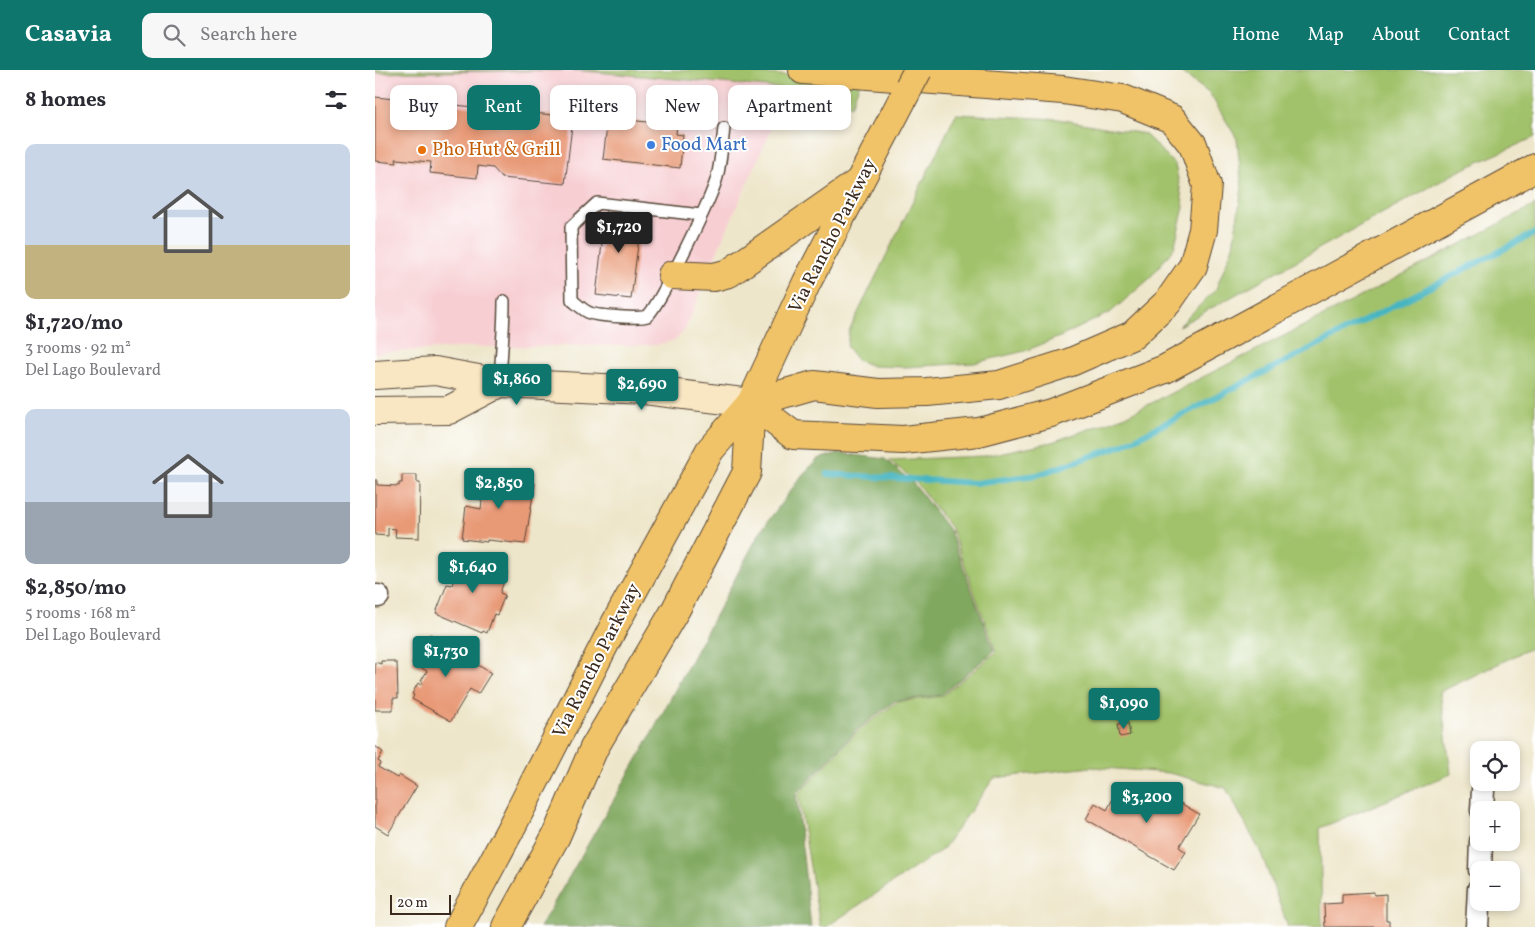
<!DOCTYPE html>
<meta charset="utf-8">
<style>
:root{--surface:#fff;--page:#f7f7f7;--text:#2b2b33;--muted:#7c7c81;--accent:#0f766e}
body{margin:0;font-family:Vollkorn,serif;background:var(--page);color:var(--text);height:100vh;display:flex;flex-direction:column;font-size:19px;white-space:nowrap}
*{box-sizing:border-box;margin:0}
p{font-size:16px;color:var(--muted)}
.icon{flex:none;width:28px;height:28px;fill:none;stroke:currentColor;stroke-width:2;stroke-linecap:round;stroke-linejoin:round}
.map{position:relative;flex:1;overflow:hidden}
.details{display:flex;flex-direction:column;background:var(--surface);width:375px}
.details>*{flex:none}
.hud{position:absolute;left:15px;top:15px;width:475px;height:45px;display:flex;gap:10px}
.fabs{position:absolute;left:1095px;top:671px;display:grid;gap:10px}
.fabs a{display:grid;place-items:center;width:50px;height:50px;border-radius:10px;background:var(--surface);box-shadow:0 2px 8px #0003;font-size:25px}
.scale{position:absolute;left:15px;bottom:12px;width:61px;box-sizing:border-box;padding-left:5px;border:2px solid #3b2a1e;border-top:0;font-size:14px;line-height:18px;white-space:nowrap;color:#3b2a1e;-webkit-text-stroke:4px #fff;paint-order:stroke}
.price{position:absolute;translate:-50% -42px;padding:0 11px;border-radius:5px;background:var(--accent);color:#fff;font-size:16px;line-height:32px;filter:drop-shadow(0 1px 2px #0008)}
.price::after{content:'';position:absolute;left:50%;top:30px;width:15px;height:11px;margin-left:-8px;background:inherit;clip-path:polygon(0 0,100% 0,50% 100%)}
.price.current{background:#222;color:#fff}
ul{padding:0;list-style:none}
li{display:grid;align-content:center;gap:10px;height:265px;padding:0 25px}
li span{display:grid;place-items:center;height:155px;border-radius:10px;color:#555}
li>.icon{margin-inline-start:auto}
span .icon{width:90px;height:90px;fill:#fffc;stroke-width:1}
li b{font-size:21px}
h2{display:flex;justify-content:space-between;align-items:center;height:60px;padding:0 25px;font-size:21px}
.tag{padding:0 18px;border-radius:10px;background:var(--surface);box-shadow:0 2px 8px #0003;font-size:18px;line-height:45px}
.tag.current{background:var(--accent);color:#fff}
header{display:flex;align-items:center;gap:30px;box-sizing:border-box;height:70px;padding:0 25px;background:var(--accent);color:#fff}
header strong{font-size:24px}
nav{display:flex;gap:28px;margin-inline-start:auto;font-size:18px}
.search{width:350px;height:45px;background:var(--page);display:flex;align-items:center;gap:12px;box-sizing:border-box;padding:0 18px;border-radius:10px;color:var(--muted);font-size:19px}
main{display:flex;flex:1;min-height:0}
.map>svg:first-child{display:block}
.built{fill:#f7cfd3}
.green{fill:#a1c26b;stroke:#6e7644}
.forest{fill:#80a85f;stroke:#5e693e}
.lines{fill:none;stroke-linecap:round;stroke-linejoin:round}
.stream{stroke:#46b5c1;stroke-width:6}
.building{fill:#e89a77}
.service-casing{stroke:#564638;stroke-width:14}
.minor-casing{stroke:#564638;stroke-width:25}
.secondary-casing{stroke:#564638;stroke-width:30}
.primary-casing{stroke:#564638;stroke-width:30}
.motorway-casing{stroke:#564638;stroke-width:30}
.service{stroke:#fff;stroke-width:11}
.minor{stroke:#fff;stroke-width:22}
.secondary{stroke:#f9e7c3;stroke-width:28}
.primary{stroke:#f1c369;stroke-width:28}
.motorway{stroke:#f1c369;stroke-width:28}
.primary-bridge-casing{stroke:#564638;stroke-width:30;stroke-linecap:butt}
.primary-bridge{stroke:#f1c369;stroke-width:28}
.shop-dot{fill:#3f7fe0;stroke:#fff;stroke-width:2}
.food-dot{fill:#e8710a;stroke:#fff;stroke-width:2}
.labels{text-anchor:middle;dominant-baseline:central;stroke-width:4;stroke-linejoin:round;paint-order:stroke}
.shop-label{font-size:19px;fill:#366cbe;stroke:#fff;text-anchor:start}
.food-label{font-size:19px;fill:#c56008;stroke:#fff;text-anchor:start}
.street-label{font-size:19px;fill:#3b2a1e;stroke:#fff}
</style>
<header>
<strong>Casavia</strong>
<div class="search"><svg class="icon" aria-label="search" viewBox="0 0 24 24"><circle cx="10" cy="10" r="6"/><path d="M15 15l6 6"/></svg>Search here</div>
<nav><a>Home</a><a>Map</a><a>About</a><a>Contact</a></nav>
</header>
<main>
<section class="details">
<h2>8 homes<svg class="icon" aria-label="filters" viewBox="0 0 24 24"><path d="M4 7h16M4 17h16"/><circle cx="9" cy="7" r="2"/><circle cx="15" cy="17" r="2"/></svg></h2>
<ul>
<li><span style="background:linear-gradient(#c9d6e8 65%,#c2b280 0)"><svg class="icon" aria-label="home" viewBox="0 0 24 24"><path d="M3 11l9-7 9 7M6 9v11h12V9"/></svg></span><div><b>$1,720/mo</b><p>3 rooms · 92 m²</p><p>Del Lago Boulevard</p></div></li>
<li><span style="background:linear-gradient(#c9d6e8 60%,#9aa5b1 0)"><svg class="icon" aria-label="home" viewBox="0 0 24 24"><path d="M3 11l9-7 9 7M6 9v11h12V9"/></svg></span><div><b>$2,850/mo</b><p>5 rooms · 168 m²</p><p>Del Lago Boulevard</p></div></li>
</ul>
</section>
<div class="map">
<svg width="1160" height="857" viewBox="0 0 1160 857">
<rect width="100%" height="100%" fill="#fff"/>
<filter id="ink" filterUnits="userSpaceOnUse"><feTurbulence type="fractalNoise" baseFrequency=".02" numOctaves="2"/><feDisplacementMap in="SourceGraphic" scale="10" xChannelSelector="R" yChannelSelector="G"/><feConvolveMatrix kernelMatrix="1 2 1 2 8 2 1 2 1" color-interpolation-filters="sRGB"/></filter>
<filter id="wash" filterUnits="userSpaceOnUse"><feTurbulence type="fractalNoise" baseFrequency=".0096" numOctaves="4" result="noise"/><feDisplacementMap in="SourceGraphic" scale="20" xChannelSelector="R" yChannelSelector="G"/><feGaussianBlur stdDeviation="1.12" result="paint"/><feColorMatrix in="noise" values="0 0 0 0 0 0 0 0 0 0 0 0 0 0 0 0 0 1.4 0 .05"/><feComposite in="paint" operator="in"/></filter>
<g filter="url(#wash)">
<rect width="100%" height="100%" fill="#eee6ca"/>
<!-- built -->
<polygon class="built" points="198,0 414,19 341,184 311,258 301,270 282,275 99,277 0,283 0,3"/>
<!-- green -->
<g class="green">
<polygon points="0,0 188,0 0,3"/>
<polygon points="198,0 326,0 486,10 476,36 452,22 444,20 414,19"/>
<polygon points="803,0 1160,0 1160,67 1084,101 804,256 841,219 858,176 867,118 862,69 835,24"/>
<polygon points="581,44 683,49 770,64 800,95 809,137 799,178 774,209 736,242 687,266 650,281 599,293 530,297 498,296 482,290 472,277 474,261"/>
<polygon points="1160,135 1160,576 1065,622 1076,704 945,758 947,857 913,857 886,783 851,718 794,703 716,697 619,708 568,779 451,857 445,857 423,724 484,660 522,632 567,626 621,582 576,458 539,410 514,390 609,386 677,372 751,346 968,236"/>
</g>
<!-- forest -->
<polygon class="forest" points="464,383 510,389 538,413 575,461 619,581 566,625 520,631 483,659 421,724 436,857 165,857 271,674 385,462 428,404 443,389"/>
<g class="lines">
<!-- stream -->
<polyline class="stream" points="452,404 600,413 662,405 748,375 1160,163"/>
</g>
<g id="blocks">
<!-- building -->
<g class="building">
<polygon points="0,27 198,47 190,114 127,108 118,98 103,96 102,108 55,103 56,92 21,89 22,93 0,91"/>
<polygon points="233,48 302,55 301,64 308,65 305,98 228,89"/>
<polygon points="231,139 267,144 256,229 221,225"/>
<polygon points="97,404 160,413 150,474 112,470 112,472 87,469 91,436 106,439 107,430 93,427"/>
<polygon points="27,405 42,405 42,413 45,413 44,468 20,467 21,459 13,458 13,466 0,465 0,410 2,410 2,415 24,416 24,413 27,413"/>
<polygon points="81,483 132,503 125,523 130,525 122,545 119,544 112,563 108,561 107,563 61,543 72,514 77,515 79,508 72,506"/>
<polygon points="55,564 102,592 101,594 116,603 103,624 95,619 76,651 37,629 39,625 37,624 43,613 46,615 48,612 46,611 52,601 37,593"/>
<polygon points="6,591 19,591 19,593 22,593 23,628 18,628 18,640 0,640 0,592 6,594"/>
<polygon points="753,653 755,665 745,667 743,654"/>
<polygon points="0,676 8,682 3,691 6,693 3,697 22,708 24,705 42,716 13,764 0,756"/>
<polygon points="759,716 769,723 772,717 789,727 787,730 793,733 793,738 796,740 802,731 824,744 804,777 811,782 799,800 711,749 720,733 732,740 740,725 750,731"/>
<polygon points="999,822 999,825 1011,824 1011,850 1014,850 1014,857 950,857 949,834 967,833 967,824"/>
</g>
</g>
</g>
<g filter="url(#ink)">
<use href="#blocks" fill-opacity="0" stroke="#564638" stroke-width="1"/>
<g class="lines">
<defs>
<g id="service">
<path d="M326,145L222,133L196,157L197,230C202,234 209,241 215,243C223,246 266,249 272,246C283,239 338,125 342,107C346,92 347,74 349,58"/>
<path d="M125,313C126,286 129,259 129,231"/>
</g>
<g id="minor">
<polyline points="0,526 3,526"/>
<polyline points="1107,740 1108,720"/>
<polyline points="1105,800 1106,772"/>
<polyline points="1102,857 1104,819"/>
</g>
<g id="secondary">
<polyline points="0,305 60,301 125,313 269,320 376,333"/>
<polyline points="0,341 74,340 125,313"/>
</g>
<g id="primary">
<polyline points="297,205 339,207 354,203 481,114"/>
<polyline points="83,857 135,760 240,554 335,380 376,333 432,212 534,17"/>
<polyline points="131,857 181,766 219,678 301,539 372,402 376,333"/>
</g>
<g id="motorway">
<polyline points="376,333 439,315 503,323 552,322 624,315 696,292 758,265 793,232 818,196 828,160 832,115 818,75 797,49 748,29 688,20 428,0"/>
<polyline points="376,333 418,365 528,370 604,362 676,343 790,299 1160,98"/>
</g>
</defs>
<!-- service casing -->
<use href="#service" class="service-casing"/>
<!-- minor casing -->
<use href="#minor" class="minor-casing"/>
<!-- secondary casing -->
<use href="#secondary" class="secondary-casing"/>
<!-- primary casing -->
<use href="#primary" class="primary-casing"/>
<!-- motorway casing -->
<use href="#motorway" class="motorway-casing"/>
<!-- service -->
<use href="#service" class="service"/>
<!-- minor -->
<use href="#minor" class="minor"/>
<!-- secondary -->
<use href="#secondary" class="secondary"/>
<!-- primary -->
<use href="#primary" class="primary"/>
<!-- motorway -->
<use href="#motorway" class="motorway"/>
<defs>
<polyline id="primary-bridge" points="534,17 543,0"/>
</defs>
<!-- primary-bridge casing -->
<use href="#primary-bridge" class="primary-bridge-casing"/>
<!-- primary-bridge -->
<use href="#primary-bridge" class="primary-bridge"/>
</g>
</g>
<!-- markers -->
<circle class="shop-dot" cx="276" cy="75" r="5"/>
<circle class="food-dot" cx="47" cy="80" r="5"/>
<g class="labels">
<!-- shop labels -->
<g class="shop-label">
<text x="286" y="75">Food Mart</text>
</g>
<!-- food labels -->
<g class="food-label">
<text x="57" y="80">Pho Hut &amp; Grill</text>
</g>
<!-- street labels -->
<g class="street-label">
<text transform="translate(458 166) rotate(-63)">Via Rancho Parkway</text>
<text transform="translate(222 591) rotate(-63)">Via Rancho Parkway</text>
</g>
</g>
</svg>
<div class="fabs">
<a><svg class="icon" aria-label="locate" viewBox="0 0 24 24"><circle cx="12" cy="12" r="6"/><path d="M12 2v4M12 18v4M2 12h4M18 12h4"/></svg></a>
<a>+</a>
<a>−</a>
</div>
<div class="scale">20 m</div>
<b class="price current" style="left:244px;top:184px">$1,720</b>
<b class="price" style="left:142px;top:336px">$1,860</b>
<b class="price" style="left:267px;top:341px">$2,690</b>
<b class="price" style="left:124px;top:440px">$2,850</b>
<b class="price" style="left:98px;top:524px">$1,640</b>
<b class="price" style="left:71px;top:608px">$1,730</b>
<b class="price" style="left:749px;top:660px">$1,090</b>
<b class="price" style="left:772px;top:754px">$3,200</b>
<div class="hud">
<a class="tag">Buy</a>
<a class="tag current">Rent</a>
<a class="tag">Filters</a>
<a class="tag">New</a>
<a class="tag">Apartment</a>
</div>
</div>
</main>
